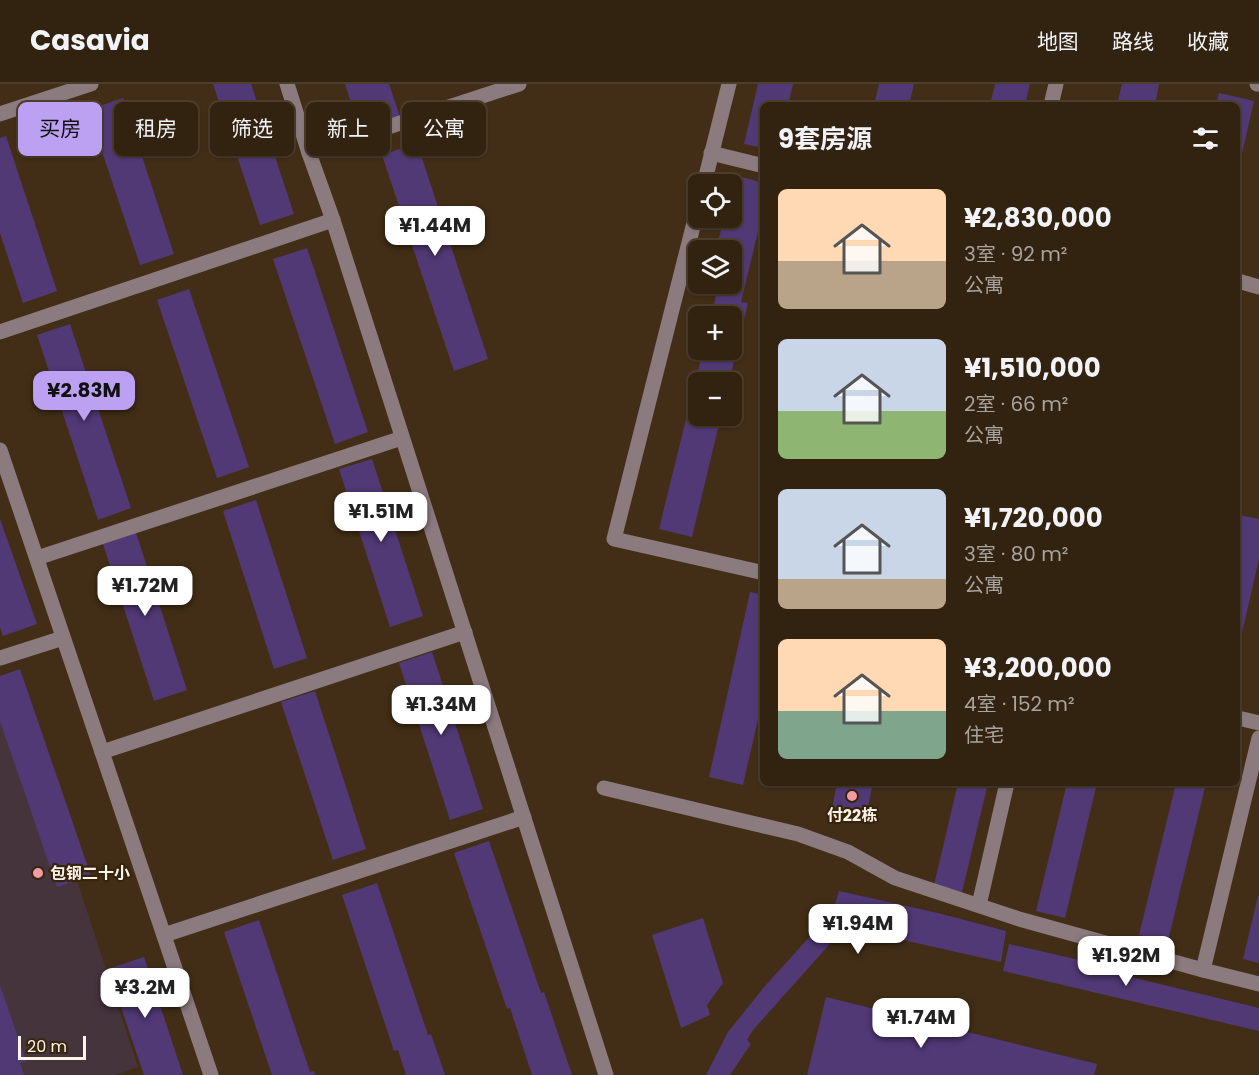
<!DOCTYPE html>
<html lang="zh">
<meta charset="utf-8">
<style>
:root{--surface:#322210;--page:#3d2f1e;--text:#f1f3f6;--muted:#a8a49f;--line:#4d3f30;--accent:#bca0f2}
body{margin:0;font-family:Poppins,"Noto Sans SC",sans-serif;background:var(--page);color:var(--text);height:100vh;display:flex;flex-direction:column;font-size:22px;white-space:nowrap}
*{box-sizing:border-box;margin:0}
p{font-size:20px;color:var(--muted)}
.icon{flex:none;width:33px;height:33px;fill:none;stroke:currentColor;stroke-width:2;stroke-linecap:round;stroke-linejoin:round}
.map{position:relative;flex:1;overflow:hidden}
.details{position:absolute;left:760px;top:18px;width:480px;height:684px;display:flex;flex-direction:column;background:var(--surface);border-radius:9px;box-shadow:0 2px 4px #0004,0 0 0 2px var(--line)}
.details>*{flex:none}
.top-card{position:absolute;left:18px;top:18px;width:570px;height:54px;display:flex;gap:12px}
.fabs{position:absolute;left:688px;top:90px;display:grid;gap:12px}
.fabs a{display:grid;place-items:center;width:54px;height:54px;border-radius:9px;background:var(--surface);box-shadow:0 2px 4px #0004,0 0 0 2px var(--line);font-size:30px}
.scale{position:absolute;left:18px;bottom:15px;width:68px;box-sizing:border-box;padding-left:6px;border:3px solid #fef3e8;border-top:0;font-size:16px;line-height:21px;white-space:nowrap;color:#fef3e8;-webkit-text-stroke:4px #37240c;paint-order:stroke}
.price{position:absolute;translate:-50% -51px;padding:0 14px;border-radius:12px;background:#fff;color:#222;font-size:20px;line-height:39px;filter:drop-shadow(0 2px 3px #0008)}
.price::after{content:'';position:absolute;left:50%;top:36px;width:18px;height:14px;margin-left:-9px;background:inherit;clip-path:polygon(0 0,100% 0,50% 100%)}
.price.active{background:var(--accent);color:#111}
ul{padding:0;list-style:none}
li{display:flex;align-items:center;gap:18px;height:150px;padding:0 18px}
li span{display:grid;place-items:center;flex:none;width:168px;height:120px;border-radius:9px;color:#555}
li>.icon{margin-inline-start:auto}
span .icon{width:72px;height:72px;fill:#fffc;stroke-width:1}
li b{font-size:26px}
h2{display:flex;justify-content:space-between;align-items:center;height:72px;padding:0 18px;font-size:26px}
.tag{padding:0 21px;border-radius:9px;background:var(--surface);box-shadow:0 2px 4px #0004,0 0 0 2px var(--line);font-size:21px;line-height:54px}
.tag.active{background:var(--accent);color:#111}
header{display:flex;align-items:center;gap:36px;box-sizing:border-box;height:84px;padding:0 30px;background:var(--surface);border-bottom:2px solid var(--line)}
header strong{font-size:28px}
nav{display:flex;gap:33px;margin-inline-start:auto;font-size:21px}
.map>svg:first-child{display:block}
.education{fill:#46343d}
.building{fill:#513976}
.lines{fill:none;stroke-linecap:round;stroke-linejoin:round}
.minor{stroke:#8b7a7e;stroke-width:15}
.poi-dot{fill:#f49aa6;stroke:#37240c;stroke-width:2}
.labels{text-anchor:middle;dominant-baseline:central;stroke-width:4.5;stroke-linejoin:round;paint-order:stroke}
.poi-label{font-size:16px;font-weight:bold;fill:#fef3e8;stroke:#37240c}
</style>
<header>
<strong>Casavia</strong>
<nav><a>地图</a><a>路线</a><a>收藏</a></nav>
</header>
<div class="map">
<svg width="1259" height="991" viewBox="0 0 1259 991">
<rect width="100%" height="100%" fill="#422e16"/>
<!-- education -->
<polygon class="education" points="10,592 138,983 115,991 0,991 0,595"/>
<!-- building -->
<g class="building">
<polygon points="213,0 251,0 294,130 260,141"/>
<polygon points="345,0 389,0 400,33 360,46"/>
<polygon points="758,0 793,0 788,21 764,21 764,64 744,60"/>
<polygon points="879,0 914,0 909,21 874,21"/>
<polygon points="995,0 1030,0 1025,21 990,21"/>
<polygon points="1122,0 1159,0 1155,21 1117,21"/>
<polygon points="1219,9 1254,17 1238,87 1238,21 1216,21"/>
<polygon points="123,14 174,170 140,181 88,26"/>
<polygon points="6,52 57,207 23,219 0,149 0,54"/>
<polygon points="417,59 488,275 454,287 382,71"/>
<polygon points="734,91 764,99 764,123 741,218 748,219 729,298 699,298 699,332 721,332 692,453 659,445 703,266 732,266 732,232 711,232 716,212 706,209 708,200 732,200 732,166 716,166 724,134 732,134 732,101"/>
<polygon points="307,164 368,348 335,360 273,175"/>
<polygon points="189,205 249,383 217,394 157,216"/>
<polygon points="70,240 131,424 98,436 37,251"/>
<polygon points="372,375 423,532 390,543 339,385"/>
<polygon points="256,416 307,574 274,585 223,427"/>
<polygon points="1239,431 1259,435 1259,475 1238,566 1238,437"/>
<polygon points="0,435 37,540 3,552 0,543"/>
<polygon points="136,449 187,606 154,617 103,460"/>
<polygon points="750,508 764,511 764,609 743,701 709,693"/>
<polygon points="432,568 483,725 450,736 399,579"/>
<polygon points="20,585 91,792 57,803 0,637 0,592"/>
<polygon points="315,607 366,765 333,776 281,618"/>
<polygon points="837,699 873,699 866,732 832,724"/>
<polygon points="958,699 988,699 962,808 934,801"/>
<polygon points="1067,699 1097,699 1065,834 1036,827"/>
<polygon points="1176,699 1206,699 1168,857 1139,851"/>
<polygon points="489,757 541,909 544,908 572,991 532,991 510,924 507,925 454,769"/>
<polygon points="377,799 428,951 431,950 445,991 406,991 398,966 394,967 342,811"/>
<polygon points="839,807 938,829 1006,847 1001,878 845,843 753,946 747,956 751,960 730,991 706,991 728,948 765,902 833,827"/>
<polygon points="1258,812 1259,812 1259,879 1243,875"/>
<polygon points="703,834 723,899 707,921 710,931 681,944 652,851"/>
<polygon points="259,836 310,988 314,987 315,991 272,991 224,848"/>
<polygon points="1009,860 1132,888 1131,893 1259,924 1259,947 1003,887"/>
<polygon points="144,873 183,991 144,991 108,885"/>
<polygon points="0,901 26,977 20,979 24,991 0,991"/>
<polygon points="826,913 1097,980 1094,991 807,991"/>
</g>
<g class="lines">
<!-- minor -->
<g class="minor">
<polyline points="287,0 309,69 333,136 606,991"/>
<polyline points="1257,0 1259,0"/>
<polyline points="1051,21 1056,0"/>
<polyline points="0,30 91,0"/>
<polyline points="309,69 519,0"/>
<polyline points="711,69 764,82"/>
<polyline points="704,100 729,0"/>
<polyline points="699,119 614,455 764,489"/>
<polyline points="1238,197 1259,203"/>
<polyline points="0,248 333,136"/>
<polyline points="0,366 211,991"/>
<polyline points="37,474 402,354"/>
<polyline points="0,574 63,554"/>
<polyline points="1238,634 1259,639"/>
<polyline points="102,668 465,548"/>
<polyline points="604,704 798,750 848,768 895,794 1019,835 1203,886 1259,900"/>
<polyline points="979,821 1007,699"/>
<polyline points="164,851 524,733"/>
<polyline points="1203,886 1259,654"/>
</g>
</g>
<!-- markers -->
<g class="poi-dot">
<circle cx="852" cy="712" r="6"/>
<circle cx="38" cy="789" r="6"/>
</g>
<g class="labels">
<!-- poi labels -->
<g class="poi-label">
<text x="852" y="731">付22栋</text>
<text x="50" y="789" text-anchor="start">包钢二十小</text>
</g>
</g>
</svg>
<div class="fabs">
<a><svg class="icon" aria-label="locate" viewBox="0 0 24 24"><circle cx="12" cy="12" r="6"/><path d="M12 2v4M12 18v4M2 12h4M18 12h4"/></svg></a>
<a><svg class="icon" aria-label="layers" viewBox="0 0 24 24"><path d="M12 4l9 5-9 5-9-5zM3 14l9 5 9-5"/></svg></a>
<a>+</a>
<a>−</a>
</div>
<div class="scale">20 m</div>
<b class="price" style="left:435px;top:173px">¥1.44M</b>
<b class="price active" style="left:84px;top:338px">¥2.83M</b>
<b class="price" style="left:381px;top:459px">¥1.51M</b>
<b class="price" style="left:145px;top:533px">¥1.72M</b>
<b class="price" style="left:441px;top:652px">¥1.34M</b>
<b class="price" style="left:858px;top:871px">¥1.94M</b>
<b class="price" style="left:1126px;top:903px">¥1.92M</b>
<b class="price" style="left:145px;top:935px">¥3.2M</b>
<b class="price" style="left:921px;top:965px">¥1.74M</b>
<div class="top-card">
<a class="tag active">买房</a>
<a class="tag">租房</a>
<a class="tag">筛选</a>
<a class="tag">新上</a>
<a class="tag">公寓</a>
</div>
<section class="details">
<h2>9套房源<svg class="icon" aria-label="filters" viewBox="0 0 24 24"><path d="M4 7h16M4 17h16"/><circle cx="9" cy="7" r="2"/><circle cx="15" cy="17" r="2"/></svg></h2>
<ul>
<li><span style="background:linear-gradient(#ffd9b3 60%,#b9a48a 0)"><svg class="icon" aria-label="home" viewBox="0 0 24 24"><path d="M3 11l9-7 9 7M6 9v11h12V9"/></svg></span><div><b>¥2,830,000</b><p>3室 · 92 m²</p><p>公寓</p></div></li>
<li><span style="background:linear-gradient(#c9d6e8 60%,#8fb573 0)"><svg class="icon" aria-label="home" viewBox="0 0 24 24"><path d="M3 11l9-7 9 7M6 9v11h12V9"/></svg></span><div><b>¥1,510,000</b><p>2室 · 66 m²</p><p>公寓</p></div></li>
<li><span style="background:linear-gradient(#c9d6e8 75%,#b9a48a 0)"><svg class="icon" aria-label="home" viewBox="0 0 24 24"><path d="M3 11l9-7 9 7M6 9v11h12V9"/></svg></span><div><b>¥1,720,000</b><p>3室 · 80 m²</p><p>公寓</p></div></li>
<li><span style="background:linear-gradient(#ffd9b3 60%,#7fa58c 0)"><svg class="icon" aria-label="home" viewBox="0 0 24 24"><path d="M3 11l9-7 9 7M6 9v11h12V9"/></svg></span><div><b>¥3,200,000</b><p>4室 · 152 m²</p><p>住宅</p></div></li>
</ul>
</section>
</div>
